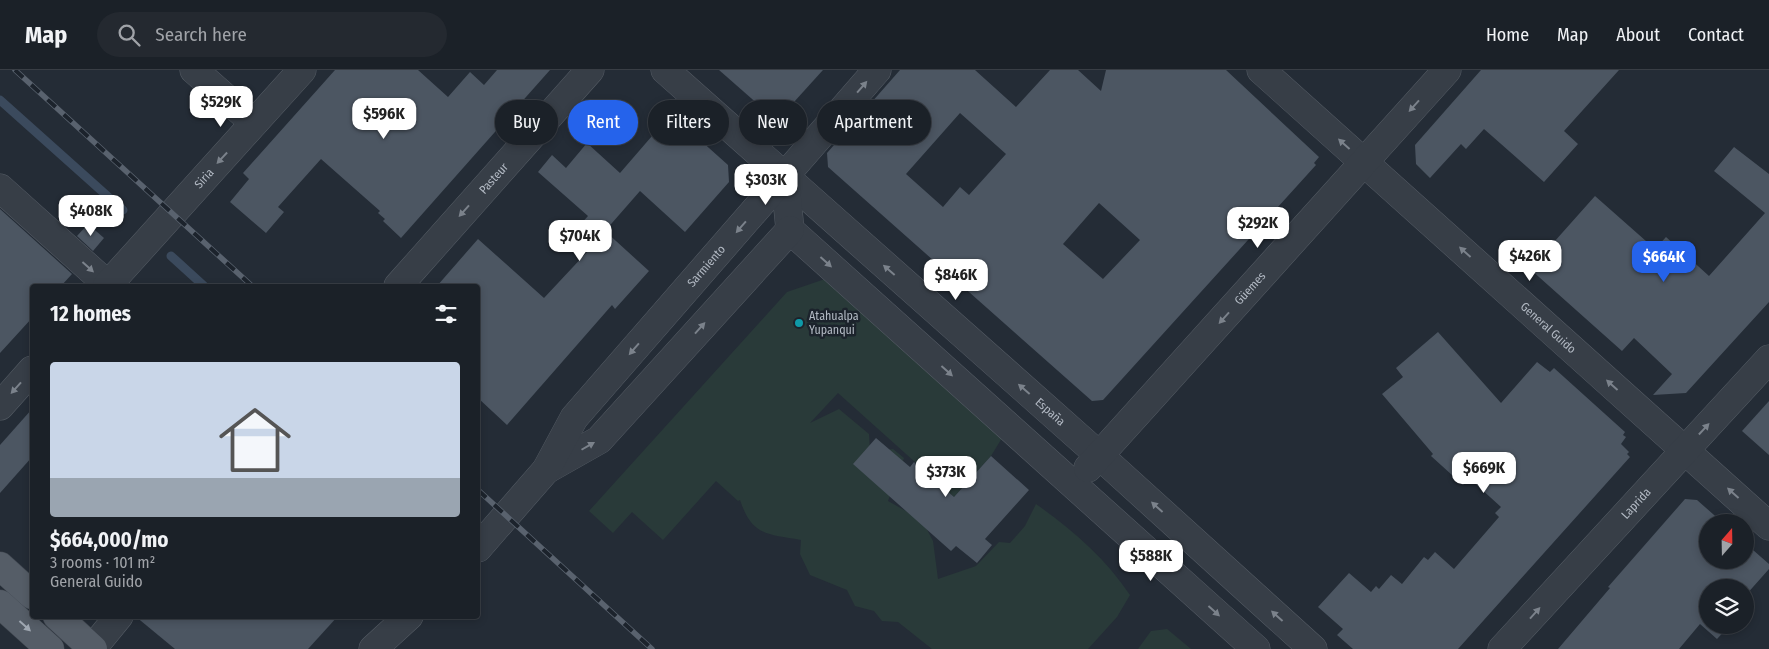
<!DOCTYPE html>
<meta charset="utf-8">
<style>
:root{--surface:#1b2128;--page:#242930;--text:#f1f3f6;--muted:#a0a3a8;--line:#393e45;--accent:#2563eb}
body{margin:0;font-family:"Fira Sans Condensed",sans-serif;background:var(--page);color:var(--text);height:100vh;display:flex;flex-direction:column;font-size:19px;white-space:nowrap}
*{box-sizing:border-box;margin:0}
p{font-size:16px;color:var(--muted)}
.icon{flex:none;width:28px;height:28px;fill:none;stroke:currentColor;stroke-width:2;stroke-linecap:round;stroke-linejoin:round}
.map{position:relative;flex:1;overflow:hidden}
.panel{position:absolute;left:30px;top:214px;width:450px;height:335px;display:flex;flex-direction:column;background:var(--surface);border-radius:5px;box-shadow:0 2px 8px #0003,0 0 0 1px var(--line)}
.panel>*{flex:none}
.hud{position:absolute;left:495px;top:30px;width:475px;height:45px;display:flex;gap:10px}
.needle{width:32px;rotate:20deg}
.fabs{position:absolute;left:1699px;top:444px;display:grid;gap:10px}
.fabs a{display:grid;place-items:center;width:55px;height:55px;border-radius:50%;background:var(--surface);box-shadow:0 2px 8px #0003,0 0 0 1px var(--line);font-size:25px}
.price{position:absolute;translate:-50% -42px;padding:0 11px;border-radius:10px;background:#fff;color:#222;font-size:16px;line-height:32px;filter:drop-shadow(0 1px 2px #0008)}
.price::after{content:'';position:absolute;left:50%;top:30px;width:15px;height:11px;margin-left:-8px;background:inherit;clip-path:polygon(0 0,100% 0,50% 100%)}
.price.active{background:var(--accent);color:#fff}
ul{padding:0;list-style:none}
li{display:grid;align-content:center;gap:10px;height:265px;padding:0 20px}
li+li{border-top:1px solid var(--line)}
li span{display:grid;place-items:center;height:155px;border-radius:5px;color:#555}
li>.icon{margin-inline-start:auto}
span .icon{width:90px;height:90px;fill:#fffc;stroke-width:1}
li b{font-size:21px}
h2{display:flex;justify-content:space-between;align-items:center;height:60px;padding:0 20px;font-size:21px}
.chip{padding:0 18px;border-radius:22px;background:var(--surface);box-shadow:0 2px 8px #0003,0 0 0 1px var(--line);font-size:18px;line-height:45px}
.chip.active{background:var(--accent);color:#fff}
header{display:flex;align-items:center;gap:30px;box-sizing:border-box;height:70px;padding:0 25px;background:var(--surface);border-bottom:1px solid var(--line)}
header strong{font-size:24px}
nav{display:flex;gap:28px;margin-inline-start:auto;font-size:18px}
.search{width:350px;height:45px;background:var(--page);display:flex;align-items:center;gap:12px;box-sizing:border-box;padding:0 18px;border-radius:28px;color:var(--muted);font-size:19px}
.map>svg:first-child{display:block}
.green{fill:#293a39}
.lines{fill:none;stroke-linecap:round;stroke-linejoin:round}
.stream{stroke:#3b4a5d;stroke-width:9}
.building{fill:#4c5662;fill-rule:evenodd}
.minor-casing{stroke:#555c65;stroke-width:29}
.major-casing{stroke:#404750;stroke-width:29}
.minor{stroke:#373e47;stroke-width:28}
.major{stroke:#555d67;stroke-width:28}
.rail-casing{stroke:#59626e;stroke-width:5.5}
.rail{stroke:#1c232c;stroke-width:4;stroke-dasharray:11;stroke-linecap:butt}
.oneway{fill:#7b828b}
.oneway2{fill:#9fa7b1}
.culture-dot{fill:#0f9aa8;stroke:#1c232c;stroke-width:2}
.labels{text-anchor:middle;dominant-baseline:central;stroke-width:5;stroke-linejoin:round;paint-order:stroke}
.street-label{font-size:12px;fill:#b2b9c3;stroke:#1c232c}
.poi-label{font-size:12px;fill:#b2b9c3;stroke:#1c232c;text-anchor:start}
</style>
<header>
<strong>Map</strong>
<div class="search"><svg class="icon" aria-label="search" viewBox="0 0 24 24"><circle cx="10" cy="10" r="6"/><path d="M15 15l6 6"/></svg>Search here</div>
<nav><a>Home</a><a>Map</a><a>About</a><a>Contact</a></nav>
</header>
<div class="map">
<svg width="1769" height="579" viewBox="0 0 1769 579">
<rect width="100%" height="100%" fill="#242c36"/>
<!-- green -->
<g class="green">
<path d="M825,209L1002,368L991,386L954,427L838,323L810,353L839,339L869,364L870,382L893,379L904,388L888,431L922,450L933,471L938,509L976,496L999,472L1010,473L1025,456L1036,434C1073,460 1105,488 1130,525L1117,547L1088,579H932L898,552L882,551L874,541L855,536L847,520L810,505L800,484L801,470C767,464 752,466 740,430L738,431L716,411L663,470L632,442L613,463L589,441L787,222Z"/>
<polygon points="1167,559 1191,579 1138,579 1151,561"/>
</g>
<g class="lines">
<!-- stream -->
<g class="stream">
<polyline points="0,30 123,140"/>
<polyline points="171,186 204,216"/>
</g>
</g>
<!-- building -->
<g class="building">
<polygon points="335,0 418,0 448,27 470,2 484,15 497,0 550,0 401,168 383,151 385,149 378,143 380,141 321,89 278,137 284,142 266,163 230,132 249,109 243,103"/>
<polygon points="719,0 823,0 784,43 769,44"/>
<path d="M900,0H975L1016,37L1050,0H1078L1101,21L1106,0H1226L1319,87L1314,93L1316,95L1103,330L1092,331L828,97L827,83ZM960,43L1006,84L969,125L960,117L943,137L906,104ZM1099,133L1140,170L1103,209L1063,174Z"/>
<polygon points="1481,0 1619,0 1564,61 1578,74 1544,112 1484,59 1466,79 1461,74 1430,108 1416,94 1415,75"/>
<polygon points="671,44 728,95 729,112 685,162 640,121 605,161 649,201 615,239 612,235 507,355 478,328 478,216 437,216 478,169 544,228 587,182 570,166 588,146 538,102 552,85 566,98 587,73 620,103"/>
<polygon points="1734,77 1769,104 1769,232 1686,323 1653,325 1672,304 1634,268 1622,281 1530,199 1595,126 1655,179 1666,167 1709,206 1765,143 1714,101"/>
<polygon points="0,139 72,204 61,216 32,216 32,248 0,283"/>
<polygon points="88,154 104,168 93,181 77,166"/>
<polygon points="1438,262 1501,333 1537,292 1550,302 1554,298 1625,362 1623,365 1626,367 1621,374 1629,382 1627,384 1630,387 1458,579 1353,579 1337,565 1343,559 1318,537 1349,503 1371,522 1376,516 1379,519 1391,505 1402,514 1424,487 1428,490 1435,482 1454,499 1499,447 1495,443 1501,437 1469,408 1463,415 1431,386 1433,384 1382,324 1403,307 1396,298"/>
<polygon points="1769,331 1769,385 1742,361"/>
<polygon points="32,339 32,387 0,423 0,375"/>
<polygon points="876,368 910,397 914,392 954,427 991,386 1029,420 985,469 992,475 977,493 956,476 951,481 853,394"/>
<polygon points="1685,429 1697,430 1722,452 1708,452 1708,490 1745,490 1745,473 1769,494 1769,499 1745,526 1745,518 1708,518 1708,555 1730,555 1717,569 1700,554 1679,579 1558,579 1610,518 1608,517"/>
<polygon points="135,546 338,546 308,579 175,579"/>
</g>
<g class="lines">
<defs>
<g id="minor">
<polyline points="194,0 254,53"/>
<path id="s1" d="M665,0L1100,386L1313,579"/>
<path id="s2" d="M1261,0L1769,456"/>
<polyline points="785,108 790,160 1256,579"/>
<polyline points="0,118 108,215"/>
<path id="s3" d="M107,216L302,0"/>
<path id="s4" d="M398,216L590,0"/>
<polyline points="0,336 32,300"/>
<path id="s5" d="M1088,398L1447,0"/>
<polyline points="546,400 599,370 790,160"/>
<path id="s6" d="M478,478L546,400L574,348L877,0"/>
<polyline points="92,579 119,546"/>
<polyline points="373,579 409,546"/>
<path id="s7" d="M1502,579L1769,289"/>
</g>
<g id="major">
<polyline points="0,496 32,525"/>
<polyline points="0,534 50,579"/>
<polyline points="57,546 93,579"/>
</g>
</defs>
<!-- minor casing -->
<use href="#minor" class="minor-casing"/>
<!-- major casing -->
<use href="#major" class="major-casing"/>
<!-- minor -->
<use href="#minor" class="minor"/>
<!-- major -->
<use href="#major" class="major"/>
<defs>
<g id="rail">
<polyline points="15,0 252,216"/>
<polyline points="478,420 652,579"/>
</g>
</defs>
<!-- rail casing -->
<use href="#rail" class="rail-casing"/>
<!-- rail -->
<use href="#rail" class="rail"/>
</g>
<!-- one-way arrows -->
<defs><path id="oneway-solid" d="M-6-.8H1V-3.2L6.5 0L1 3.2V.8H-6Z" transform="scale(1.25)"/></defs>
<g class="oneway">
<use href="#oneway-solid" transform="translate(862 17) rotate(-49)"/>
<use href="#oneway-solid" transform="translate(1414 36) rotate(132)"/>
<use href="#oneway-solid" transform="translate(1344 74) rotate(-138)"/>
<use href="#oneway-solid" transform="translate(222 88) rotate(133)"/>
<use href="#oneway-solid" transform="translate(464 141) rotate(132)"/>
<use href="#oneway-solid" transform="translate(741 157) rotate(131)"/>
<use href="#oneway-solid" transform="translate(1465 182) rotate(-138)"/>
<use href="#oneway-solid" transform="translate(826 192) rotate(42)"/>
<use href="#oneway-solid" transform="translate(88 197) rotate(42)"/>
<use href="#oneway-solid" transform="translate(889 200) rotate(-139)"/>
<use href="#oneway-solid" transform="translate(1224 248) rotate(132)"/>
<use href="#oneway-solid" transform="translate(700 258) rotate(-48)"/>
<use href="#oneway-solid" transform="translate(634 279) rotate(131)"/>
<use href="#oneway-solid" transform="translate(947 301) rotate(42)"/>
<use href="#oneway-solid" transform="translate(1612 315) rotate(-138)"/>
<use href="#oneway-solid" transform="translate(16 318) rotate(132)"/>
<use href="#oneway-solid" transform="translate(1024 319) rotate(-139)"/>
<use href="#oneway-solid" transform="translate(1704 359) rotate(-47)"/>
<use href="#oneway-solid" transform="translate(588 376) rotate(-30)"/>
<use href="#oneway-solid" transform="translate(1733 423) rotate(-138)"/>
<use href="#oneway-solid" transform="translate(1157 437) rotate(-138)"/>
<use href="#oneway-solid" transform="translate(1214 541) rotate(42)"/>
<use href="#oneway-solid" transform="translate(1535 543) rotate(-48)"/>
<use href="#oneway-solid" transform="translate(1277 546) rotate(-138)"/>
</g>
<use class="oneway2" href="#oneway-solid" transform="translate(25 556) rotate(42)"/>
<!-- markers -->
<circle class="culture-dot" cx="799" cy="253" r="5"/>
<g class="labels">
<!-- street labels -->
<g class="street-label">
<text stroke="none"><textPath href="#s3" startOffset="145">Siria</textPath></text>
<text stroke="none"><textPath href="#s4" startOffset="144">Pasteur</textPath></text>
<text stroke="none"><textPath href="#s6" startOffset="364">Sarmiento</textPath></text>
<text stroke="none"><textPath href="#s5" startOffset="242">Güemes</textPath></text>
<text stroke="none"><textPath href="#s2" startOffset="386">General Guido</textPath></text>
<text stroke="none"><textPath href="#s1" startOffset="515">España</textPath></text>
<text stroke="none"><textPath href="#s7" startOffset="198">Laprida</textPath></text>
</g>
<!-- poi labels -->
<g class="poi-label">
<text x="809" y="246">Atahualpa<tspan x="809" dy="14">Yupanqui</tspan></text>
</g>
</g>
</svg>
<div class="fabs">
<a><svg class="needle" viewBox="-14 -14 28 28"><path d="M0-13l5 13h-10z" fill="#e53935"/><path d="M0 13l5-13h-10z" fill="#a0a3a8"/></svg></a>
<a><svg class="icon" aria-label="layers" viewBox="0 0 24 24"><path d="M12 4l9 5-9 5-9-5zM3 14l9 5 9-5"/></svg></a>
</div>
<b class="price" style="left:221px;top:58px">$529K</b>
<b class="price" style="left:384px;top:70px">$596K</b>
<b class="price" style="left:766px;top:136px">$303K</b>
<b class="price" style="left:91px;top:167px">$408K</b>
<b class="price" style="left:1258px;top:179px">$292K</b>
<b class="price" style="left:580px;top:192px">$704K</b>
<b class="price" style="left:1530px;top:212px">$426K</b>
<b class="price active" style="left:1664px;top:213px">$664K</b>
<b class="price" style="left:956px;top:231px">$846K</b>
<b class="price" style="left:1484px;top:424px">$669K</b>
<b class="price" style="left:946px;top:428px">$373K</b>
<b class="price" style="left:1151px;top:512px">$588K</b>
<div class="hud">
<a class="chip">Buy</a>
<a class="chip active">Rent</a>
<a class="chip">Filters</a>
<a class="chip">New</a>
<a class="chip">Apartment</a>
</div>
<section class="panel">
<h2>12 homes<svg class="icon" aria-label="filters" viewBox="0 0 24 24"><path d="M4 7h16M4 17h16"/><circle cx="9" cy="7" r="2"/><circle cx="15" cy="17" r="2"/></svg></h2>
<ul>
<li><span style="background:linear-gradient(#c9d6e8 75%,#9aa5b1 0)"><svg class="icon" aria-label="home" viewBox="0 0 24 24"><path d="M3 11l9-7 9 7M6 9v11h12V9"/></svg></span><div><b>$664,000/mo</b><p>3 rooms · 101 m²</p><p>General Guido</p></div></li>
</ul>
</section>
</div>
